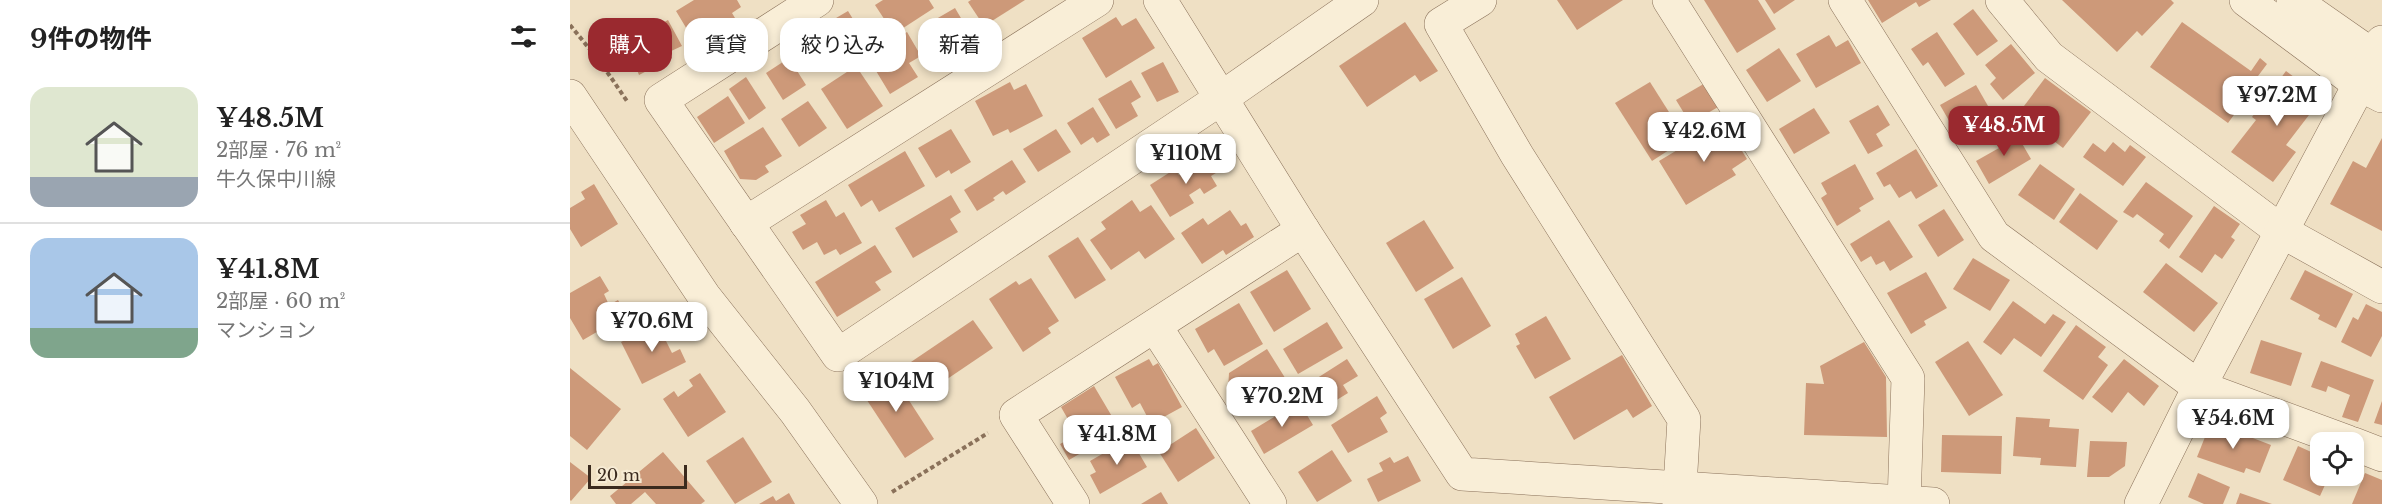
<!DOCTYPE html>
<html lang="ja">
<meta charset="utf-8">
<style>
:root{--surface:#fff;--page:#f6f6f6;--text:#222;--muted:#767676;--line:#e0e0e0;--accent:#9a292f}
body{margin:0;font-family:"Libre Baskerville","Noto Sans JP",serif;background:var(--page);color:var(--text);height:100vh;display:flex;flex-direction:column;font-size:22px;white-space:nowrap}
*{box-sizing:border-box;margin:0}
p{font-size:20px;color:var(--muted)}
.icon{flex:none;width:33px;height:33px;fill:none;stroke:currentColor;stroke-width:2;stroke-linecap:round;stroke-linejoin:round}
.map{position:relative;flex:1;overflow:hidden}
.side{display:flex;flex-direction:column;background:var(--surface);width:570px}
.side>*{flex:none}
.top-card{position:absolute;left:18px;top:18px;width:570px;height:54px;display:flex;gap:12px}
.tools{position:absolute;left:1740px;top:432px;display:grid;gap:12px}
.tools a{display:grid;place-items:center;width:54px;height:54px;border-radius:12px;background:var(--surface);box-shadow:0 3px 9px #0003;font-size:30px}
.scale{position:absolute;left:18px;bottom:15px;width:99px;box-sizing:border-box;padding-left:6px;border:3px solid #3a2a1e;border-top:0;font-size:16px;line-height:21px;white-space:nowrap;color:#3a2a1e;-webkit-text-stroke:4px #f6ebd4;paint-order:stroke}
.price{position:absolute;translate:-50% -51px;padding:0 14px;border-radius:12px;background:#fff;color:#222;font-size:20px;line-height:39px;filter:drop-shadow(0 2px 3px #0008)}
.price::after{content:'';position:absolute;left:50%;top:36px;width:18px;height:14px;margin-left:-9px;background:inherit;clip-path:polygon(0 0,100% 0,50% 100%)}
.price.on{background:var(--accent);color:#fff}
ul{padding:0;list-style:none}
li{display:flex;align-items:center;gap:18px;height:150px;padding:0 30px}
li+li{border-top:2px solid var(--line)}
li span{display:grid;place-items:center;flex:none;width:168px;height:120px;border-radius:18px;color:#555}
li>.icon{margin-inline-start:auto}
span .icon{width:72px;height:72px;fill:#fffc;stroke-width:1}
li b{font-size:26px}
h2{display:flex;justify-content:space-between;align-items:center;height:72px;padding:0 30px;font-size:26px}
.chip{padding:0 21px;border-radius:18px;background:var(--surface);box-shadow:0 3px 9px #0003;font-size:21px;line-height:54px}
.chip.on{background:var(--accent);color:#fff}
main{display:flex;flex:1;min-height:0}
.map>svg:first-child{display:block}
.building{fill:#cd9979}
.lines{fill:none;stroke-linecap:round;stroke-linejoin:round}
.minor-casing{stroke:#8a715a;stroke-width:34}
.path{stroke:#8a715a;stroke-width:4;stroke-dasharray:4.5 3;stroke-linecap:butt}
.minor{stroke:#f9eed7;stroke-width:33}
</style>
<main>
<section class="side">
<h2>9件の物件<svg class="icon" aria-label="filters" viewBox="0 0 24 24"><path d="M4 7h16M4 17h16"/><circle cx="9" cy="7" r="2"/><circle cx="15" cy="17" r="2"/></svg></h2>
<ul>
<li><span style="background:linear-gradient(#dfe7d0 75%,#9aa5b1 0)"><svg class="icon" aria-label="home" viewBox="0 0 24 24"><path d="M3 11l9-7 9 7M6 9v11h12V9"/></svg></span><div><b>¥48.5M</b><p>2部屋 · 76 m²</p><p>牛久保中川線</p></div></li>
<li><span style="background:linear-gradient(#a9c7e8 75%,#7fa58c 0)"><svg class="icon" aria-label="home" viewBox="0 0 24 24"><path d="M3 11l9-7 9 7M6 9v11h12V9"/></svg></span><div><b>¥41.8M</b><p>2部屋 · 60 m²</p><p>マンション</p></div></li>
</ul>
</section>
<div class="map">
<svg width="1812" height="504" viewBox="0 0 1812 504">
<rect width="100%" height="100%" fill="#efe0c4"/>
<!-- building -->
<g class="building">
<polygon points="124,0 167,0 171,7 162,13 168,23 127,46 106,11"/>
<polygon points="313,0 359,0 364,8 324,34 305,5"/>
<polygon points="401,0 455,0 414,26 398,2"/>
<polygon points="987,0 1053,0 1007,30"/>
<polygon points="1134,0 1188,0 1206,29 1167,53"/>
<polygon points="1195,0 1225,0 1204,14"/>
<polygon points="1298,0 1361,0 1349,7 1346,2 1312,23"/>
<polygon points="1492,0 1601,0 1604,3 1572,36 1567,31 1547,52"/>
<polygon points="385,8 398,30 389,35 394,42 378,52 375,47 364,54 349,29"/>
<polygon points="1403,9 1428,41 1407,56 1383,24"/>
<polygon points="278,11 299,45 256,71 238,43 253,34 249,28"/>
<polygon points="546,17 552,26 566,18 585,48 536,78 512,38"/>
<polygon points="98,20 112,46 99,52 102,58 69,75 56,42"/>
<polygon points="835,22 868,71 850,82 845,75 797,107 769,66"/>
<polygon points="1612,22 1681,71 1690,58 1697,64 1688,76 1691,78 1658,123 1580,67"/>
<polygon points="337,32 351,56 339,63 348,77 320,94 297,56"/>
<polygon points="1367,32 1395,74 1375,87 1358,62 1353,66 1341,49"/>
<polygon points="1259,35 1266,47 1278,40 1291,63 1246,88 1226,54"/>
<polygon points="1441,44 1465,73 1433,100 1420,84 1426,78 1415,65"/>
<polygon points="1209,48 1231,81 1197,102 1176,70"/>
<polygon points="219,58 236,85 213,100 196,73"/>
<polygon points="593,62 609,92 587,102 571,73"/>
<polygon points="286,66 313,106 277,129 251,89"/>
<polygon points="1716,71 1752,98 1716,145 1726,152 1703,182 1661,152 1686,120 1682,117"/>
<polygon points="176,77 196,108 179,120 159,89"/>
<polygon points="1475,78 1521,112 1493,148 1448,114"/>
<polygon points="561,80 571,97 561,103 568,116 546,129 528,99"/>
<polygon points="440,82 444,90 456,84 473,116 440,133 438,129 423,136 405,101"/>
<polygon points="1080,82 1116,139 1082,161 1045,103"/>
<polygon points="1137,82 1150,106 1120,123 1106,100"/>
<polygon points="1406,85 1422,113 1386,133 1370,105"/>
<polygon points="158,96 175,123 144,143 127,117"/>
<polygon points="238,101 257,128 229,147 211,119"/>
<polygon points="1308,105 1320,125 1306,134 1313,146 1298,154 1279,121"/>
<polygon points="523,107 540,135 527,143 523,137 511,145 497,123"/>
<polygon points="1244,108 1260,133 1224,154 1209,129"/>
<polygon points="1154,122 1177,159 1162,169 1166,175 1116,205 1089,161"/>
<polygon points="193,127 212,156 195,166 199,172 186,180 170,179 154,151"/>
<polygon points="1443,128 1461,159 1419,184 1406,161 1429,148 1424,140"/>
<polygon points="381,129 401,162 381,174 379,170 366,178 348,148"/>
<polygon points="486,129 501,152 468,172 453,149"/>
<polygon points="1812,138 1812,231 1760,204 1783,161 1796,168"/>
<polygon points="1543,142 1555,152 1560,145 1576,157 1553,186 1513,157 1523,143 1535,152"/>
<polygon points="1346,149 1368,186 1346,199 1341,191 1329,198 1320,184 1314,187 1306,173"/>
<polygon points="335,151 355,186 309,212 302,200 291,207 278,185"/>
<polygon points="645,153 654,168 641,176 647,186 634,194 630,188 619,195 624,203 600,217 580,185 605,169 609,175"/>
<polygon points="442,160 456,182 436,195 433,191 423,198 425,200 407,211 394,190"/>
<polygon points="1285,164 1304,199 1289,208 1291,211 1267,226 1251,198 1257,194 1251,183"/>
<polygon points="1470,164 1505,189 1484,220 1448,195"/>
<polygon points="1576,182 1623,216 1599,249 1589,241 1594,234 1567,214 1563,218 1553,212"/>
<polygon points="24,184 48,224 11,247 0,229 0,208 15,199 11,192"/>
<polygon points="1510,193 1548,221 1527,250 1489,222"/>
<polygon points="381,195 391,212 380,219 388,232 343,258 325,228"/>
<polygon points="256,200 266,217 274,212 292,243 270,255 266,249 254,255 247,242 233,250 222,232 236,224 230,215"/>
<polygon points="562,200 570,212 581,205 605,239 575,259 569,251 541,270 520,240 536,229 531,222"/>
<polygon points="1644,206 1670,224 1661,237 1665,240 1652,259 1645,254 1632,273 1609,257"/>
<polygon points="1374,209 1394,240 1368,257 1348,225"/>
<polygon points="660,210 671,226 676,223 684,237 656,255 653,250 632,264 611,233 633,218 638,225"/>
<polygon points="854,220 884,268 846,292 816,243"/>
<polygon points="1319,220 1343,257 1320,271 1314,261 1306,265 1301,256 1291,262 1280,244"/>
<polygon points="508,237 536,280 505,299 478,256"/>
<polygon points="305,245 322,272 305,282 311,290 267,317 245,282"/>
<polygon points="1403,258 1440,280 1420,311 1383,289"/>
<polygon points="1596,263 1648,303 1624,332 1573,292"/>
<polygon points="717,270 741,309 704,332 680,292"/>
<polygon points="1735,270 1783,294 1766,328 1748,319 1750,315 1720,299"/>
<polygon points="1356,272 1377,308 1354,321 1356,325 1341,334 1317,293"/>
<polygon points="30,276 39,291 34,294 39,305 48,300 56,315 13,340 0,318 0,293"/>
<polygon points="892,277 921,326 883,349 854,299"/>
<polygon points="461,278 489,321 478,328 481,333 453,352 419,299 446,281 449,285"/>
<polygon points="1443,301 1475,324 1483,314 1496,322 1471,357 1444,338 1431,355 1413,342"/>
<polygon points="669,303 693,344 654,366 644,349 638,353 625,329"/>
<polygon points="1796,304 1812,312 1812,336 1801,357 1771,342 1783,317 1788,320"/>
<polygon points="976,316 1001,359 965,379 946,346 950,344 945,334"/>
<polygon points="403,320 423,348 358,392 338,364"/>
<polygon points="94,321 101,333 94,337 102,353 110,349 116,362 72,384 51,342"/>
<polygon points="757,322 773,348 728,374 713,349"/>
<polygon points="1506,325 1536,347 1528,357 1538,365 1513,400 1473,371"/>
<polygon points="1691,340 1732,353 1721,386 1680,373"/>
<polygon points="1398,341 1433,395 1399,416 1365,362"/>
<polygon points="1294,342 1316,377 1317,437 1234,435 1236,383 1254,384 1250,366"/>
<polygon points="697,349 722,389 706,398 697,385 675,399 668,389 658,389 659,373"/>
<polygon points="1052,355 1082,406 1063,418 1057,409 1004,440 979,397"/>
<polygon points="579,359 583,366 588,363 612,407 581,424 570,403 562,408 545,377"/>
<polygon points="777,359 788,376 773,385 778,393 757,406 741,382"/>
<polygon points="1554,359 1589,386 1574,406 1558,392 1542,413 1522,397"/>
<polygon points="1751,361 1804,380 1788,422 1772,417 1780,395 1758,386 1756,392 1741,387"/>
<polygon points="0,368 51,409 17,450 0,436"/>
<polygon points="318,368 364,439 335,458 289,388"/>
<polygon points="130,373 156,412 118,437 93,399 104,391 108,397 123,386 119,380"/>
<polygon points="524,386 550,430 499,460 490,444 507,435 491,407"/>
<polygon points="807,396 817,413 810,418 818,432 778,453 761,425"/>
<polygon points="1812,401 1812,425 1804,423"/>
<polygon points="729,402 743,425 694,454 681,431"/>
<polygon points="1446,417 1480,419 1479,427 1509,429 1506,467 1470,465 1471,458 1443,456"/>
<polygon points="1641,422 1701,445 1690,473 1676,468 1674,473 1627,457"/>
<polygon points="626,428 645,458 608,482 589,452"/>
<polygon points="1372,435 1432,436 1431,474 1371,472"/>
<polygon points="173,437 202,482 165,504 136,461"/>
<polygon points="560,438 577,467 530,494 520,475 526,472 520,461"/>
<polygon points="1520,441 1557,442 1555,466 1539,477 1517,477"/>
<polygon points="1728,446 1750,456 1750,476 1759,476 1750,496 1713,480"/>
<polygon points="762,450 782,481 747,502 728,472"/>
<polygon points="93,452 135,501 131,504 86,504 75,492 61,504 46,504 40,496"/>
<polygon points="838,456 851,481 808,502 797,479 813,471 809,463 820,457 824,463"/>
<polygon points="0,462 21,478 1,501 0,500"/>
<polygon points="1628,473 1660,487 1653,504 1634,504 1618,497"/>
<polygon points="1795,473 1812,480 1812,504 1782,504"/>
<polygon points="591,492 598,504 571,504"/>
<polygon points="219,493 225,504 189,504 203,496 206,501"/>
<polygon points="1670,493 1702,504 1666,504"/>
</g>
<g class="lines">
<defs>
<g id="minor">
<polyline points="247,0 91,100 268,355 653,97 792,0"/>
<polyline points="590,0 733,230 892,474 1363,504"/>
<polyline points="910,0 871,24 947,155 1114,419 1109,504"/>
<polyline points="1099,0 1338,378 1334,504"/>
<polyline points="1275,0 1424,236 1629,387 1778,442"/>
<polyline points="1432,0 1479,57 1711,231 1812,287"/>
<polyline points="1676,0 1789,84 1812,96"/>
<polyline points="1723,0 1812,62"/>
<polyline points="0,96 134,296 225,411 291,504"/>
<polyline points="176,223 527,0"/>
<polyline points="585,326 700,504"/>
<polyline points="1784,444 1812,455"/>
<polyline points="503,504 446,415 733,230"/>
<polyline points="1571,504 1629,387 1812,42"/>
</g>
</defs>
<!-- minor casing -->
<use href="#minor" class="minor-casing"/>
<!-- path -->
<g class="path">
<polyline points="0,25 31,63 57,101"/>
<polyline points="322,492 418,433"/>
</g>
<!-- minor -->
<use href="#minor" class="minor"/>
</g>
</svg>
<div class="tools">
<a><svg class="icon" aria-label="locate" viewBox="0 0 24 24"><circle cx="12" cy="12" r="6"/><path d="M12 2v4M12 18v4M2 12h4M18 12h4"/></svg></a>
</div>
<div class="scale">20 m</div>
<b class="price" style="left:1707px;top:127px">¥97.2M</b>
<b class="price on" style="left:1434px;top:157px">¥48.5M</b>
<b class="price" style="left:1134px;top:163px">¥42.6M</b>
<b class="price" style="left:616px;top:185px">¥110M</b>
<b class="price" style="left:82px;top:353px">¥70.6M</b>
<b class="price" style="left:326px;top:413px">¥104M</b>
<b class="price" style="left:712px;top:428px">¥70.2M</b>
<b class="price" style="left:1663px;top:450px">¥54.6M</b>
<b class="price" style="left:547px;top:466px">¥41.8M</b>
<div class="top-card">
<a class="chip on">購入</a>
<a class="chip">賃貸</a>
<a class="chip">絞り込み</a>
<a class="chip">新着</a>
</div>
</div>
</main>
